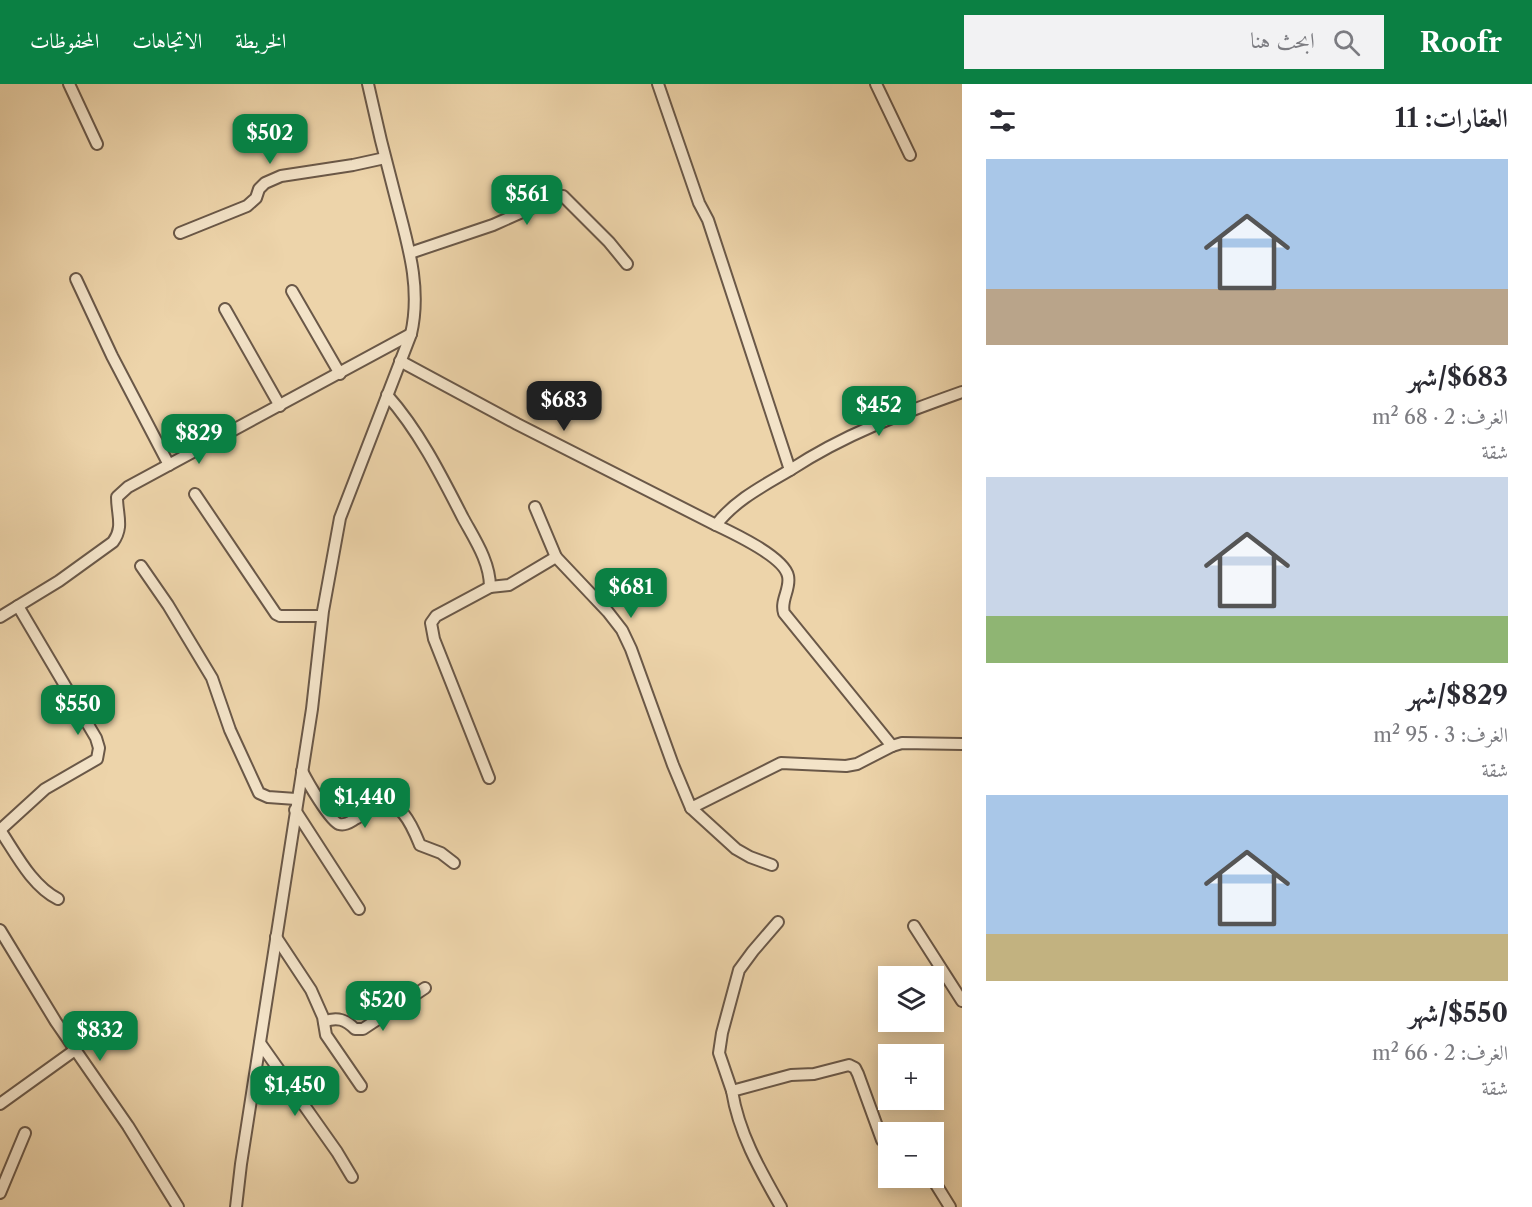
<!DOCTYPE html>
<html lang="ar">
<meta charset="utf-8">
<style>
:root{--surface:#fff;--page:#f2f2f3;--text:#2b2b33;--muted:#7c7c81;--accent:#0b8043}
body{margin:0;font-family:"Libre Caslon Text",Amiri,serif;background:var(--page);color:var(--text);direction:rtl;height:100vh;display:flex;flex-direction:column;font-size:22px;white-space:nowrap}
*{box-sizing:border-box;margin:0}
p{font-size:20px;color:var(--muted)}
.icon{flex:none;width:33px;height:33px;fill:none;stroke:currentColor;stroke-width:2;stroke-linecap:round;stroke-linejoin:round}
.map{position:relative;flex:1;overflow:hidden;direction:ltr}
.sheet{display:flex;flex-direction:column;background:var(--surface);width:570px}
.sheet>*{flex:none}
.controls{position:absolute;left:878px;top:882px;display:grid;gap:12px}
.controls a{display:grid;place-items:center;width:66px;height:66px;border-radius:0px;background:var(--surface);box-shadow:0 3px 15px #0003;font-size:30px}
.price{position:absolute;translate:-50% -51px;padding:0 14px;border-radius:12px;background:var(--accent);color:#fff;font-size:20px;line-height:39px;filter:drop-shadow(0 2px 3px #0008)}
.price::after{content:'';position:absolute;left:50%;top:36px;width:18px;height:14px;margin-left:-9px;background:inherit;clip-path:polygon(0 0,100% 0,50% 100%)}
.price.selected{background:#222;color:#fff}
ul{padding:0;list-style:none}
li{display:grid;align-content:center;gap:12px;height:318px;padding:0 24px}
li span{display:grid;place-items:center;height:186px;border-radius:0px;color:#555}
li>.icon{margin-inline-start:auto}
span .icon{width:108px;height:108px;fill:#fffc;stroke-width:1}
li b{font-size:26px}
h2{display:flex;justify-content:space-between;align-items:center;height:72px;padding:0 24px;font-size:26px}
header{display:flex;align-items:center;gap:36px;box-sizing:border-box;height:84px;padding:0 30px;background:var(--accent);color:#fff}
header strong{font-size:28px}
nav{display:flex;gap:33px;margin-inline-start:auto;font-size:21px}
.search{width:420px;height:54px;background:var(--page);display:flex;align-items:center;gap:15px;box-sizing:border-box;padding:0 21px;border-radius:0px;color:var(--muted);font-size:22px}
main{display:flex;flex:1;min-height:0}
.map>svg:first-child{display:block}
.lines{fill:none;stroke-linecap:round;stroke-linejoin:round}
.street-casing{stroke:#6a5848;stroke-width:14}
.street{stroke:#f3e3c8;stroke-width:10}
</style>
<header>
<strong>Roofr</strong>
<div class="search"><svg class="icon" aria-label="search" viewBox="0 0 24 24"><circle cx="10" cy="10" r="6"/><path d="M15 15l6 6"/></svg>ابحث هنا</div>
<nav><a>الخريطة</a><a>الاتجاهات</a><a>المحفوظات</a></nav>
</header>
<main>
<section class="sheet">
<h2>العقارات: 11<svg class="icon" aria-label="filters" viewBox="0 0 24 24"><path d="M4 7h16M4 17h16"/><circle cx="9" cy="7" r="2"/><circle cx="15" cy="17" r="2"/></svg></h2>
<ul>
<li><span style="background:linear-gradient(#a9c7e8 70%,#b9a48a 0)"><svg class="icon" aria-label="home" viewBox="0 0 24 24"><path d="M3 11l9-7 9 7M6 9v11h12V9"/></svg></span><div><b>$683/شهر</b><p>الغرف: 2 · 68 m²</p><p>شقة</p></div></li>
<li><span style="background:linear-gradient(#c9d6e8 75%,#8fb573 0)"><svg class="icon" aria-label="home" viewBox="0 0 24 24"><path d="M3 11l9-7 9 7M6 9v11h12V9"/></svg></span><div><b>$829/شهر</b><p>الغرف: 3 · 95 m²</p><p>شقة</p></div></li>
<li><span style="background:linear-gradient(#a9c7e8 75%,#c2b280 0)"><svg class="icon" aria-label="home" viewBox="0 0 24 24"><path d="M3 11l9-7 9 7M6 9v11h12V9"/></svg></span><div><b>$550/شهر</b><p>الغرف: 2 · 66 m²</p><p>شقة</p></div></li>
</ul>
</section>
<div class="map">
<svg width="962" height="1123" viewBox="0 0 962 1123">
<rect width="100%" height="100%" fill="#edd4aa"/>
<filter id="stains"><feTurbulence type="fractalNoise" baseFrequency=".00333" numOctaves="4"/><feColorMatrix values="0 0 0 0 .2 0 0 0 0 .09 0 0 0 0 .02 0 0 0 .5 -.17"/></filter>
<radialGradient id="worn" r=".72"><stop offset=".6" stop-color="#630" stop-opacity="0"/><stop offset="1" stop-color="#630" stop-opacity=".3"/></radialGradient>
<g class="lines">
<defs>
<g id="street">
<polyline points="69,0 97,60"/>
<path d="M658,0L699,119L708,136L790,386C763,402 735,416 716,441C733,449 784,473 788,492C791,505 780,516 784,529L892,662"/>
<polyline points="876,0 910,71"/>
<polyline points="180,149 247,122 256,114 259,105 265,99 281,92 353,81 385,74"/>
<polyline points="410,169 493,141 558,112 563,112 609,158 627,180"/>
<polyline points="76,195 112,272 169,381"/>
<polyline points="292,207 340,290"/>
<polyline points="225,225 280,322"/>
<polyline points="400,277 517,340 716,441"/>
<path d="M387,311C419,347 441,391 463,434C475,456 490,478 490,503L509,501L556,473L608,528L622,546L631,565L673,681L691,724L781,679L846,682L857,680L892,662L902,659L962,660"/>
<path d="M790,386C845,350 900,330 962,308"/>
<polyline points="195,410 276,530 280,532 322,532"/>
<polyline points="535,423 556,473"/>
<polyline points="141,482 168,521 212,594 230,646 259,709 268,713 296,715"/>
<path d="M18,522L59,497L113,458C124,443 117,431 117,413L128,403L411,250"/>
<polyline points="0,533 18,522 96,654 99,664 97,675 45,705 0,746"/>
<path d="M302,687C307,697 330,737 339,740C346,742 351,737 357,734C363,730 370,725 376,722C401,712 413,744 420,761L441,769L454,779"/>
<polyline points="489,694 434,555 431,539 436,532 490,503"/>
<polyline points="691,724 736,765 750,773 772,781"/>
<polyline points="295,726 359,825"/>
<path d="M0,746C16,770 32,802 58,815"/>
<polyline points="914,842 962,917"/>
<polyline points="0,846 56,938 128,1042 178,1123"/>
<polyline points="276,853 311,906 323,933 326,951 361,1002"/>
<path d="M324,938C337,932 346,936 355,945H363L425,904"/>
<polyline points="260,959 337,1068 352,1093"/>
<polyline points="732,1007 719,969 722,949 739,886 753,867 778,838"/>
<polyline points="0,1020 75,966"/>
<polyline points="932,1094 950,1123"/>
<polyline points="0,1109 25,1049"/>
<path d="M236,1123L241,1080L312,625L323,527L340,434L411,250C422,202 407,158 395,111C385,74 376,37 368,0"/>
<path d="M781,1123C760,1086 739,1050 732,1007L791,991L814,990L849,981L855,984L858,990L882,1056L888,1061"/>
</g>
</defs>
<!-- street casing -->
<use href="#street" class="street-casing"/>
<!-- street -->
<use href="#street" class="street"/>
</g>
<rect width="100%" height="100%" filter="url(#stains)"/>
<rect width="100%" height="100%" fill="url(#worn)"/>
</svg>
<div class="controls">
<a><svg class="icon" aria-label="layers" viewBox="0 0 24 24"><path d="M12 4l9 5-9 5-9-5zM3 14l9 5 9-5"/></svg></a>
<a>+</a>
<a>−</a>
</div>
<b class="price" style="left:270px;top:81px">$502</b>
<b class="price" style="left:527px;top:142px">$561</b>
<b class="price selected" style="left:564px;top:348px">$683</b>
<b class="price" style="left:879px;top:353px">$452</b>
<b class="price" style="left:199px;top:381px">$829</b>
<b class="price" style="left:631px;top:535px">$681</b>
<b class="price" style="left:78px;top:652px">$550</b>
<b class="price" style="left:365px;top:745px">$1,440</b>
<b class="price" style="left:383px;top:948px">$520</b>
<b class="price" style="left:100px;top:978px">$832</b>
<b class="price" style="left:295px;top:1033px">$1,450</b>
</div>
</main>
